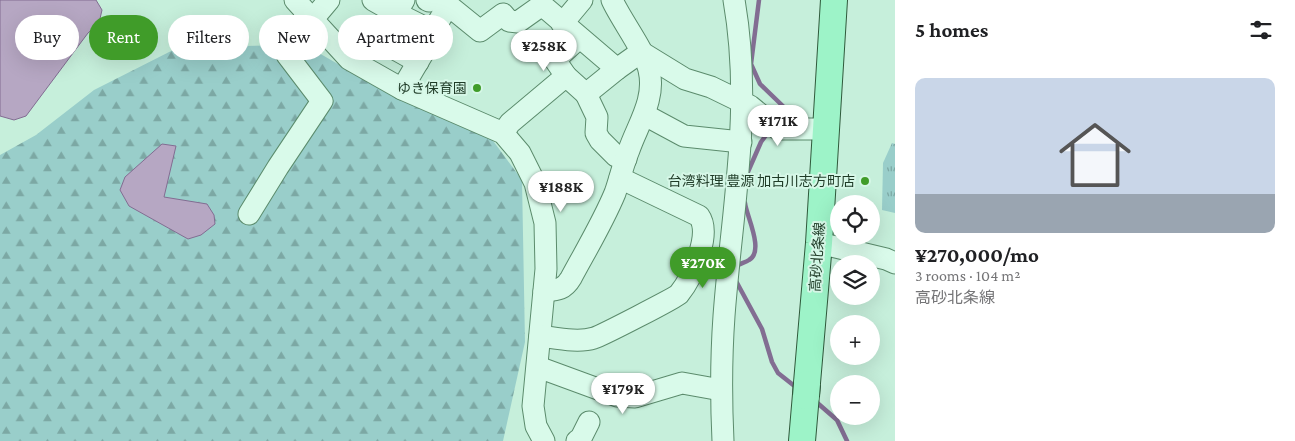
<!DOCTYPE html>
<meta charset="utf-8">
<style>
:root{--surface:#fff;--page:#f6f6f6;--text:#202124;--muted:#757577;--accent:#409c29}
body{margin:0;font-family:"Crimson Pro","Noto Sans JP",serif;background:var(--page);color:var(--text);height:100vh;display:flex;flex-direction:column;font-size:19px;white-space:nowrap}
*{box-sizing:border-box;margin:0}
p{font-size:16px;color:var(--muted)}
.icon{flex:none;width:28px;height:28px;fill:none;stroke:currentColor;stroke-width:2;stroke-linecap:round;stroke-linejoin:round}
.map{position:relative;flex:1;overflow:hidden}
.sheet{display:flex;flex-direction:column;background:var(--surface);width:400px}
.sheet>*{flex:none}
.top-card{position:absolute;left:15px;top:15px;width:475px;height:45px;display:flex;gap:10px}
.fabs{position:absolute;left:830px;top:195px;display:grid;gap:10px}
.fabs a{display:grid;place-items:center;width:50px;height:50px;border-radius:50%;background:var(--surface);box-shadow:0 5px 20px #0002;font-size:25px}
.price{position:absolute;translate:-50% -42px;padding:0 11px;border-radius:18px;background:#fff;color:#222;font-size:16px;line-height:32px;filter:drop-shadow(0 1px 2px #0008)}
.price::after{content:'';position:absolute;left:50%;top:30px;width:15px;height:11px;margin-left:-8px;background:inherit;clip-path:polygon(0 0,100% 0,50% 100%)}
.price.current{background:var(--accent);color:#fff}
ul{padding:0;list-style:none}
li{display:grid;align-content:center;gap:10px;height:265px;padding:0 20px}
li span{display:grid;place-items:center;height:155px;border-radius:10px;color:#555}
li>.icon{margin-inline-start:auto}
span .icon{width:90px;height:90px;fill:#fffc;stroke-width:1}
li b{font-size:21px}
h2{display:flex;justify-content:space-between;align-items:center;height:60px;padding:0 20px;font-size:21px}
.tag{padding:0 18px;border-radius:22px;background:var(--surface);box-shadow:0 5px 20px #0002;font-size:18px;line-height:45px}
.tag.current{background:var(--accent);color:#fff}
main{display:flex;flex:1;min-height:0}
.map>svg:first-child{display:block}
.grass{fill:url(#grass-tufts)}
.forest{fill:url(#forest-firs)}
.water{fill:#b6a7c3;stroke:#826d92}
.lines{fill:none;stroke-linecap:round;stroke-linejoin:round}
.stream{stroke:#826d92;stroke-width:4.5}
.minor-casing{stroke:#5b8b6c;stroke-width:23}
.major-casing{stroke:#2f593b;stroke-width:28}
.minor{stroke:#d9faea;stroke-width:21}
.major{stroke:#9df3c8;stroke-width:26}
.major-bridge-casing{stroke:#2f593b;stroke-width:28;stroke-linecap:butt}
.major-bridge{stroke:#9df3c8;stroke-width:26}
.poi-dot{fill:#409c29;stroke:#d6f7e7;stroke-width:2}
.labels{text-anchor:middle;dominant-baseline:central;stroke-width:4;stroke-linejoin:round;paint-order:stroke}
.poi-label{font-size:14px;fill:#1f3b27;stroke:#d6f7e7;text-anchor:end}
.street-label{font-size:14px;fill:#1f3b27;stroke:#d6f7e7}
</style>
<main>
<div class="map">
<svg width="895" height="441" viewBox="0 0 895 441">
<defs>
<pattern id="grass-tufts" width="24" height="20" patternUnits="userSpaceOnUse" patternTransform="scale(1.25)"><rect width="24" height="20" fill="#99ceca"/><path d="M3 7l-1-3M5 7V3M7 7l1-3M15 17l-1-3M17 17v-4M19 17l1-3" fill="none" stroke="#7ca8a4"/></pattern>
<pattern id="forest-firs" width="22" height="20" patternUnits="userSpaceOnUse" patternTransform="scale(1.25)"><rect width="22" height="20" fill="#99ceca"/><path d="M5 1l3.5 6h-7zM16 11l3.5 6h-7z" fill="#7ca8a4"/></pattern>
</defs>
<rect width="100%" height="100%" fill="#c6efdb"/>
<!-- grass -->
<polygon class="grass" points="892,143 895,144 895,213 882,210 883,163"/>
<!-- forest -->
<polygon class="forest" points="305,45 376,86 491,138 522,180 525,342 503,441 0,441 0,155 36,135 94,90 179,47"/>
<!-- water -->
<g class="water">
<polygon points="0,0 96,0 102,10 99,23 88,33 26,116 14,120 0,116"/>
<polygon points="162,144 176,146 164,197 207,204 214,215 215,224 201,235 188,239 129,206 120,190 125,177"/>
</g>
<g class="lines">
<!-- stream -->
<g class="stream">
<polyline points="759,0 751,64 760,84 788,111 780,122"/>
<polyline points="747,174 761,142 770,130"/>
<path d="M737,269L738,265C742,263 746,262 749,260C765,251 746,215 745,203"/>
<polyline points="736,281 762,329 772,362 778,373 797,388"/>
<polyline points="814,400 837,420 847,441"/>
</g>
<defs>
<g id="minor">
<polyline points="295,0 349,59 402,89 503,133 520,153 535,183 545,223 546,269 533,406 536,426 544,441"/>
<polyline points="373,0 396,13"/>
<polyline points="404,0 396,13 434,32"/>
<polyline points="427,0 429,1"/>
<polyline points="313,19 329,0"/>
<polyline points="562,24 582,0"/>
<polyline points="377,39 418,62"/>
<polyline points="566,76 555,60 579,38"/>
<polyline points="402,89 432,38 436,26 448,5 480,31 503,14 509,21 518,22 542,5 617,69 641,52 685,79 711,87 750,106 778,129 826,129"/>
<polyline points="586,94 597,117 596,133 600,140 616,156 626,159"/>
<polyline points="645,115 684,136 741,142"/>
<polyline points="503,133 510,123 566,76 586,94 617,69"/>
<polyline points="249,214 278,167 322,101 287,55 291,43 307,13"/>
<polyline points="819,243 886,259 895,263"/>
<path d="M544,291C557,290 564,290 571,278C586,250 603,222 615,193C620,179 623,164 629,150C638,124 656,99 649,70C645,51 621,20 612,0"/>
<path d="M540,336C556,338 578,343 594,338C601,336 675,298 679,294C692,278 712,234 699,216L620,178"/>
<polyline points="538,367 617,396 635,397 682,383 721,390"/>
<polyline points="577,441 581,438 589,422"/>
<path d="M723,441C721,399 721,358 724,316C732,208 753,109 734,0"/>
</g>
<polyline id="major" points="802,441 819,243 834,0"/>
</defs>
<!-- minor casing -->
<use href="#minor" class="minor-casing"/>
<!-- major casing -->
<use href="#major" class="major-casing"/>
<!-- minor -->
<use href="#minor" class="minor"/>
<!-- major -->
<use href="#major" class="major"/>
<defs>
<polyline id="major-bridge" points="806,396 807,384"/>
</defs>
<!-- major-bridge casing -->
<use href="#major-bridge" class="major-bridge-casing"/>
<!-- major-bridge -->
<use href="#major-bridge" class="major-bridge"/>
</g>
<!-- markers -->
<g class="poi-dot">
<circle cx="477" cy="88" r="5"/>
<circle cx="865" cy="181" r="5"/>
</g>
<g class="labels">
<!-- poi labels -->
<g class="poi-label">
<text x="467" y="88">ゆき保育園</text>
<text x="855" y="181">台湾料理 豊源 加古川志方町店</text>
</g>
<!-- street labels -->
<g class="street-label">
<text transform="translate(817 257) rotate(-86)">高砂北条線</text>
</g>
</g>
</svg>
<div class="fabs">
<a><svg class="icon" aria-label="locate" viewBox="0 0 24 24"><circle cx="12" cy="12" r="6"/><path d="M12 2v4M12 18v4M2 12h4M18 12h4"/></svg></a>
<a><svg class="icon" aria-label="layers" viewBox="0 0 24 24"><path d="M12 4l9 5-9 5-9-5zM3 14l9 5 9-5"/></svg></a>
<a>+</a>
<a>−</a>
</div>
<b class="price" style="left:544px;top:72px">¥258K</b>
<b class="price" style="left:778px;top:147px">¥171K</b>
<b class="price" style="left:561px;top:213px">¥188K</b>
<b class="price current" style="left:703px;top:289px">¥270K</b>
<b class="price" style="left:623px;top:415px">¥179K</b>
<div class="top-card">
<a class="tag">Buy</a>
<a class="tag current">Rent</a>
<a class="tag">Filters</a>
<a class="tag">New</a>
<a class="tag">Apartment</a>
</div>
</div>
<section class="sheet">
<h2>5 homes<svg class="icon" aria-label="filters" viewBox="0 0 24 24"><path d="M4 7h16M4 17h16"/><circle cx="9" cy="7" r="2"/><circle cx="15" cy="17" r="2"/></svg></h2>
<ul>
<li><span style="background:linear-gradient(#c9d6e8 75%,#9aa5b1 0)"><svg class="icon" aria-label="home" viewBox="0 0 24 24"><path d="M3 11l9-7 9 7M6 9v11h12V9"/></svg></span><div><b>¥270,000/mo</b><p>3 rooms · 104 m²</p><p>高砂北条線</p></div></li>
</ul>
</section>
</main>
